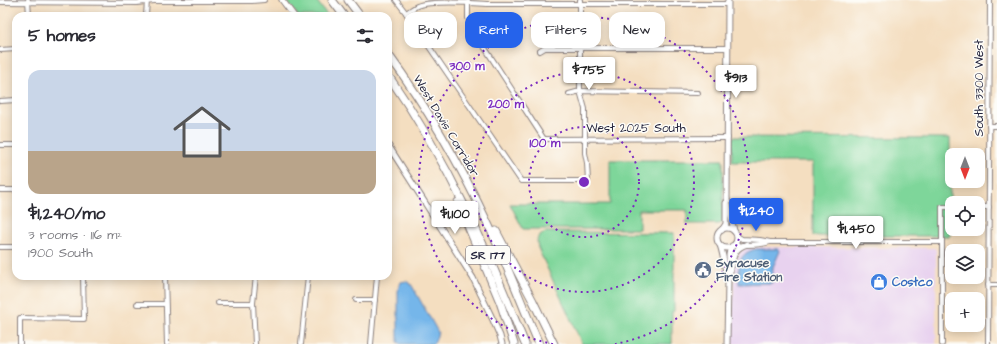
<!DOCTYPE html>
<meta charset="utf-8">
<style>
:root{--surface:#fff;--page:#f2f2f3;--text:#2b2b33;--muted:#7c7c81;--accent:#2563eb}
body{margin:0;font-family:"Architects Daughter",sans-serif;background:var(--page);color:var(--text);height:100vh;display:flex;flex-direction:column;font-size:15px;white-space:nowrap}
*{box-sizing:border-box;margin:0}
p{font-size:13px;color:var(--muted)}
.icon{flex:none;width:22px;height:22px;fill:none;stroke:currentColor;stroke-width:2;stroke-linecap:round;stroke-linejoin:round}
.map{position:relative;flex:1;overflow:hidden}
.side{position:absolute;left:12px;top:12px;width:380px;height:268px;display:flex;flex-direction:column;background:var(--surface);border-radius:12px;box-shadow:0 2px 10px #0003}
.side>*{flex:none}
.top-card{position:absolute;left:404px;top:12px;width:380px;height:36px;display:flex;gap:8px}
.needle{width:26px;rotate:180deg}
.fabs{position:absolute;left:945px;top:148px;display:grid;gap:8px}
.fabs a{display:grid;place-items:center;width:40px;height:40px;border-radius:8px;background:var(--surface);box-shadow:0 2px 10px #0003;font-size:20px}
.price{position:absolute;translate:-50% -34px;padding:0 9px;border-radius:4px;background:#fff;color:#222;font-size:13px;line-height:26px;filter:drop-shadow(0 1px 2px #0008)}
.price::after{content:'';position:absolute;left:50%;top:24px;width:12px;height:9px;margin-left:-6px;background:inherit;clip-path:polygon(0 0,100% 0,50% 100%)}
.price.selected{background:var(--accent);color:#fff}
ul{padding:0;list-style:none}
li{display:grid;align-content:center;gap:8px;height:212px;padding:0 16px}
li span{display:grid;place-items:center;height:124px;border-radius:12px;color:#555}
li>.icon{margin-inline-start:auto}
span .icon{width:72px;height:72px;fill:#fffc;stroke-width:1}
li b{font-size:17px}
h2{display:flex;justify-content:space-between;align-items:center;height:48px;padding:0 16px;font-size:17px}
.tag{padding:0 14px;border-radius:12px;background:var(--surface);box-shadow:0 2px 10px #0003;font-size:14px;line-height:36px}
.tag.selected{background:var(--accent);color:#fff}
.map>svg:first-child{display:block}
.built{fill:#e8d2ef}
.green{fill:#7ed69a;stroke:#507c6a}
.water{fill:#75b6ea;stroke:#4c6c92}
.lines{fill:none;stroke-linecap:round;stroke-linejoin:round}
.minor-casing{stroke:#8b807e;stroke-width:6}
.tertiary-casing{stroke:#8b807e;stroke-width:7}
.motorway-casing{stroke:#8b807e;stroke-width:9}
.minor{stroke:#fff;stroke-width:4}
.tertiary{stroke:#fff;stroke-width:5}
.motorway{stroke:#fff;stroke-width:7}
.ring{fill:none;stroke:#7b2cbf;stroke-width:2;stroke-dasharray:2 4}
.labels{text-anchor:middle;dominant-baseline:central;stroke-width:3;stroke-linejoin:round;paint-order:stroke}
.shield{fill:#fdfcf7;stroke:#646373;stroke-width:1}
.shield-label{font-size:11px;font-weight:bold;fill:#22223b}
.street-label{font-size:12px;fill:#22223b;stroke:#fdfcf7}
.service-label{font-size:12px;font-weight:bold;fill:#4e5e75;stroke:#fdfcf7;text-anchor:start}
.shop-label{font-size:12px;font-weight:bold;fill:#366cbe;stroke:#fdfcf7;text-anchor:start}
.centre{fill:#7b2cbf;stroke:#fdfcf7;stroke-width:2}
.ring-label{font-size:12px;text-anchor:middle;font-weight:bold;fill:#7b2cbf;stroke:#fdfcf7;stroke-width:3;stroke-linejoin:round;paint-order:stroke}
</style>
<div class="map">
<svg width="997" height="344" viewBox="0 0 997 344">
<rect width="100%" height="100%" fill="#fdfcf7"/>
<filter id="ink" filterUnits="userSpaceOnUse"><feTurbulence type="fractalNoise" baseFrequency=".025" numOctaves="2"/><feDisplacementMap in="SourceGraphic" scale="8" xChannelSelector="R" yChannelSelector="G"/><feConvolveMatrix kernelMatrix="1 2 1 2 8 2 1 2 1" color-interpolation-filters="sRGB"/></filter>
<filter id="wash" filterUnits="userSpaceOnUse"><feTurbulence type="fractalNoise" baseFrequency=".012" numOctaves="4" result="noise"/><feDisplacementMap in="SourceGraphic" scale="16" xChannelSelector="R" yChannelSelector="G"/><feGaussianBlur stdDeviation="0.9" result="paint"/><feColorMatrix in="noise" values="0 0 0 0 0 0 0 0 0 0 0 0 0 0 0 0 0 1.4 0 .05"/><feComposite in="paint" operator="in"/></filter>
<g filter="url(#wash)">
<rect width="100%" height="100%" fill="#f4dec0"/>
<!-- built -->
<polygon class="built" points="758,247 932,248 935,248 936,251 936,344 731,344 735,262 739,253 746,248"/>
<!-- green -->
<g class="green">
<polygon points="286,0 316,0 328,16 298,16"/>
<polygon points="732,137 950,138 950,236 813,236 813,162 732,162"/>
<polygon points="610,160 723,160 723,222 722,223 719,224 687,224 687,210 639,210 639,229 523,229 510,204 610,204"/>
<path d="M546,232L674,233V311L672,312V344H582L538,248C536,239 537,235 546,232Z"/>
</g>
<!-- water -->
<g class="water">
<path d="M756,249H778L780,251L773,267L772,283L739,284C739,267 736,254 756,249Z"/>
<polygon points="406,281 411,284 438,332 435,342 433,344 401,344 398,342 398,289 401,282"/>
</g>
</g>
<g filter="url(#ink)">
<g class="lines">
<defs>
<g id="minor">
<polyline points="28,0 29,16"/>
<polyline points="396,0 406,13 521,181 588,181 587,163 585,153 585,109 580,91 580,0"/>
<polyline points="0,2 137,3 154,1 252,1 264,0"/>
<polyline points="468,2 468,18 472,28 544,139 728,138"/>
<path d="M406,13C410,11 413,8 417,6C432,0 471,3 489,4H728"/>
<polyline points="146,16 147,0"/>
<polyline points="0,50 16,49"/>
<polyline points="540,51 545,48 728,48"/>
<polyline points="569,94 580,91 698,93"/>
<polyline points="0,101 16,100"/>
<polyline points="989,126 997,126"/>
<polyline points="0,145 16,145"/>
<polyline points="0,190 16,190"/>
<polyline points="978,207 989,207"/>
<polyline points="737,236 742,239 760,240 770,242 942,242"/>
<path d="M732,246C745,244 758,246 770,242"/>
<polyline points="0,247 16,247"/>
<polyline points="165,276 167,344"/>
<polyline points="988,285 997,285"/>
<polyline points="356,300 375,300"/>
<polyline points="218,303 253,303"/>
<polyline points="137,304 165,304"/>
<polyline points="20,344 20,318 84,319 83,276"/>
<polyline points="255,344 253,303 256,276"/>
<polyline points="301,344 308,276"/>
<polyline points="371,344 377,276"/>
<polyline points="942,344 942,207 952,207"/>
<polyline points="988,344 990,0"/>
</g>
<g id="tertiary">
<polyline points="282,0 294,16"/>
<polyline points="728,0 727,198 734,231"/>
<polyline points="388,145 473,278 493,320 500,336 502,344"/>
<circle cx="727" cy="238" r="10"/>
<polyline points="722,230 726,224 726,203"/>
<path d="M720,245C724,256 724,267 728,278"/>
<path d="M732,265C733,253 736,248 747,244"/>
<path d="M727,344L728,279C729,276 729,274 730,272C731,263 726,255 732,246"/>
</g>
<g id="motorway">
<polyline points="332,0 344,16"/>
<polyline points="348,0 360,16"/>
<path d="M388,54C427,107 461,166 489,226C507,265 522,305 539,344"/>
<path d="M388,75C417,117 443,161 465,207C488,251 506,298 525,344"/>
<polyline points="458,202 500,302 514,344"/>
<polyline points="496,231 533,301 554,344"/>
</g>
</defs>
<!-- minor casing -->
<use href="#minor" class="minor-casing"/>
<!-- tertiary casing -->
<use href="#tertiary" class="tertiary-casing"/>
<!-- motorway casing -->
<use href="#motorway" class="motorway-casing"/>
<!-- minor -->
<use href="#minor" class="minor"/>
<!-- tertiary -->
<use href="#tertiary" class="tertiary"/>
<!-- motorway -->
<use href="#motorway" class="motorway"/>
</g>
</g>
<!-- distance rings -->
<g class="ring">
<circle cx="584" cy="182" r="55"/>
<circle cx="584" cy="182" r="110"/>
<path d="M553 344A165 165 0 1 1 615 344"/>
</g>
<!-- icons -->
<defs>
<symbol id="civic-disc" viewBox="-11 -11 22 22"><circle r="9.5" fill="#5c6f8a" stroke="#fdfcf7"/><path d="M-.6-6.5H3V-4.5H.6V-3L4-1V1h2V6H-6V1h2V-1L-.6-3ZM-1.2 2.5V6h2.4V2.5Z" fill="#fff"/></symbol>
<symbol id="shop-disc" viewBox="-11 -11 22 22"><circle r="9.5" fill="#3f7fe0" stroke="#fdfcf7"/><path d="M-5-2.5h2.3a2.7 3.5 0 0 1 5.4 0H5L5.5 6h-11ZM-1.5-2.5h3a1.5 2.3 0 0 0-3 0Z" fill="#fff"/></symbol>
</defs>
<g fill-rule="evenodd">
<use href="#civic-disc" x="693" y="260" width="20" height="20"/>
<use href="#shop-disc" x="869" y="272" width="20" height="20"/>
</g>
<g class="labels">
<!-- shield labels -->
<rect class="shield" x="466" y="246" width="44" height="18" rx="3"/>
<g class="shield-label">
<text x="488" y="255">SR 177</text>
</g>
<!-- street labels -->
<g class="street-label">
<text transform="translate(979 88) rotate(-90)">South 3300 West</text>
<text transform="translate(446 126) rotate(59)">West Davis Corridor</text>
<text x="636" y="128">West 2025 South</text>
</g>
<!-- service labels -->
<g class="service-label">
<text x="716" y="263">Syracuse<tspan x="716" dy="14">Fire Station</tspan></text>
</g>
<!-- shop labels -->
<g class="shop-label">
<text x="892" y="282">Costco</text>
</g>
</g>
<circle cx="584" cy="182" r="6" class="centre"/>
<g class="ring-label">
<text x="467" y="70">300 m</text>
<text x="506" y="108">200 m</text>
<text x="545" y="147">100 m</text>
</g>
</svg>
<div class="fabs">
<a><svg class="needle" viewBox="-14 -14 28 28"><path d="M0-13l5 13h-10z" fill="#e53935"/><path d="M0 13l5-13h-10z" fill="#7c7c81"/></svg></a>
<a><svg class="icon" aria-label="locate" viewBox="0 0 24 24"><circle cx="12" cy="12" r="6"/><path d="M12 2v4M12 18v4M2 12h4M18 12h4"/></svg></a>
<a><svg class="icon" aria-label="layers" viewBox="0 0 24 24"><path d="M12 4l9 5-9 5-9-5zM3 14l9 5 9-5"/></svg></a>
<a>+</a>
</div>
<b class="price" style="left:589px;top:91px">$755</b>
<b class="price" style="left:736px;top:99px">$913</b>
<b class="price selected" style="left:756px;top:232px">$1,240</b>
<b class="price" style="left:455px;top:235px">$1,100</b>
<b class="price" style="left:856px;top:250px">$1,450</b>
<div class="top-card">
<a class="tag">Buy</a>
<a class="tag selected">Rent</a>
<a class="tag">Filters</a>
<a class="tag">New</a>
</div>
<section class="side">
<h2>5 homes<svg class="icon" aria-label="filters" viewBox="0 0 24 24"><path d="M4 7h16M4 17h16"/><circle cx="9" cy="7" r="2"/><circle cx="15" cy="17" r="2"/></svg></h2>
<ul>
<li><span style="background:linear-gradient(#c9d6e8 65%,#b9a48a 0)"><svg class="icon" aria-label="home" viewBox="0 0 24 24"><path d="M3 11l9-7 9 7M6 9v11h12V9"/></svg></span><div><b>$1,240/mo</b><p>3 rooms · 116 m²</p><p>1900 South</p></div></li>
</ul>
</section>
</div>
